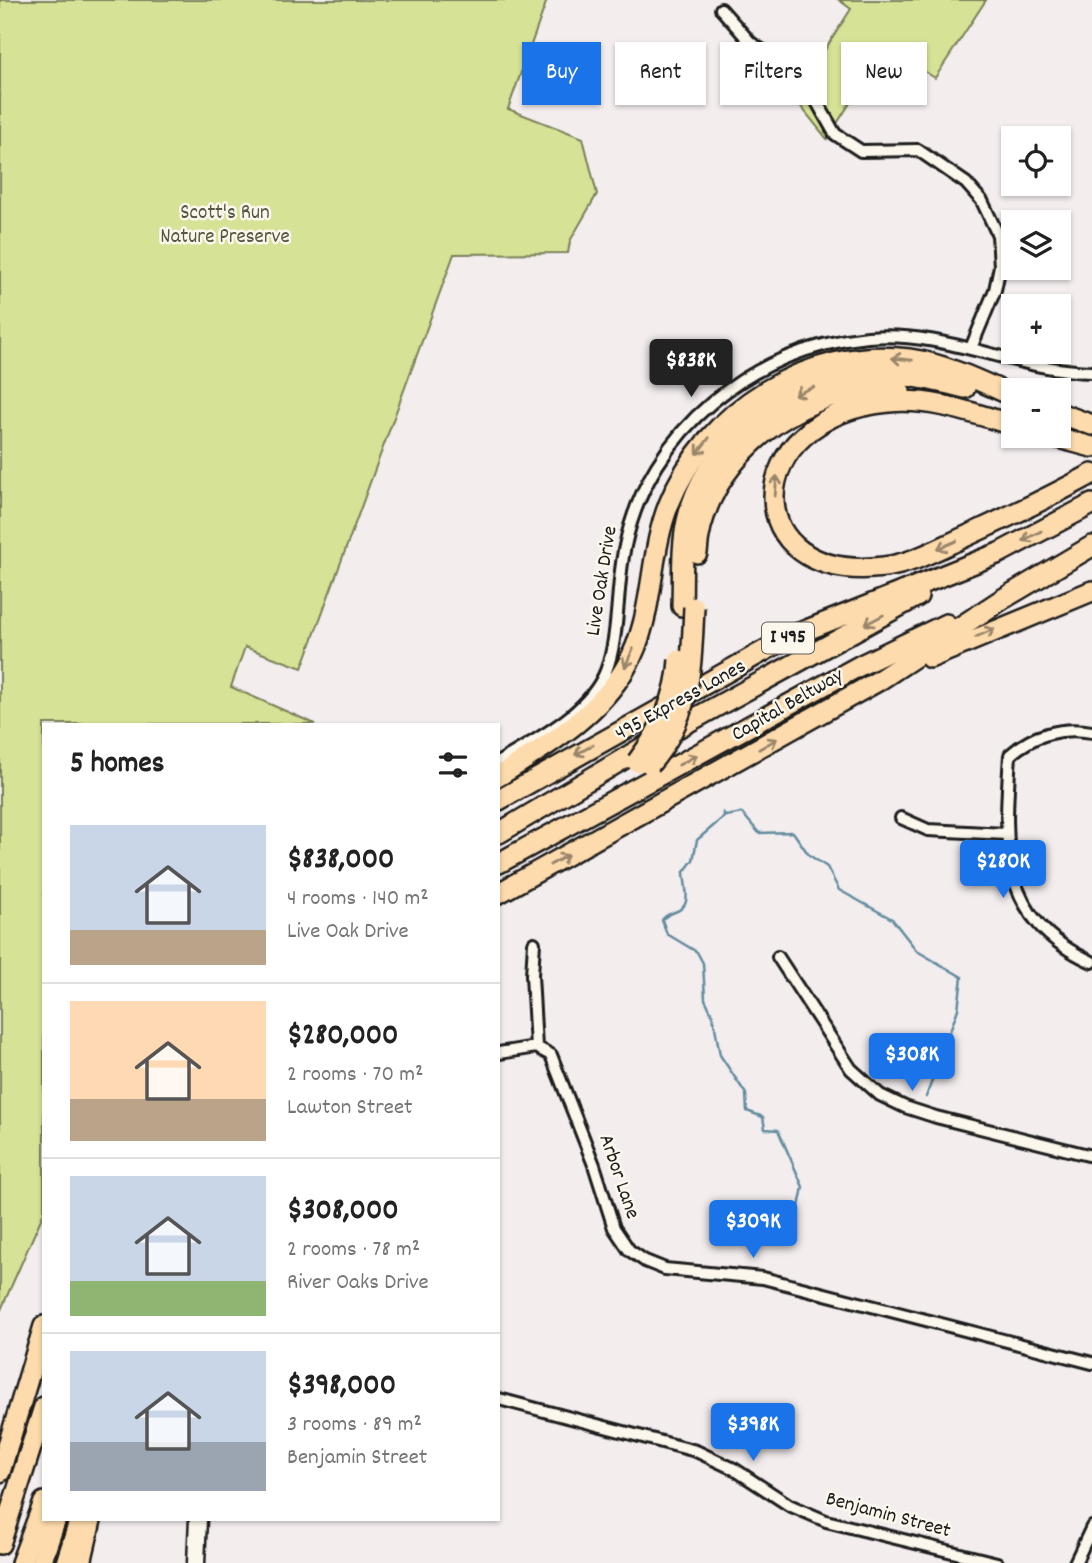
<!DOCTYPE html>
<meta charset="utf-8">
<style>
:root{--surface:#fff;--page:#f2f2f2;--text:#222;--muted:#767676;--line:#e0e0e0;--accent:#1a73e8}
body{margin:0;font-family:Dekko,sans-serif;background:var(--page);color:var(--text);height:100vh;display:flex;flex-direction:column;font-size:26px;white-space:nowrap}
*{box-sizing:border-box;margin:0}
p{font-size:23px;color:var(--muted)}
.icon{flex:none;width:38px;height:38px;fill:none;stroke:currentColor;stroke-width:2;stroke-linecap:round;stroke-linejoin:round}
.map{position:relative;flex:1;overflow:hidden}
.details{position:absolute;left:42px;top:723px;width:458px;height:798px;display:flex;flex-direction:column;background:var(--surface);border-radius:0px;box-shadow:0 2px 5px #0004}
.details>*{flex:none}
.guide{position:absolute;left:522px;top:42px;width:466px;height:63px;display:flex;gap:14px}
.tools{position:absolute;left:1001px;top:126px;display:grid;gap:14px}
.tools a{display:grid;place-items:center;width:70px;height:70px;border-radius:0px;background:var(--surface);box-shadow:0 2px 5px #0004;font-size:35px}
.price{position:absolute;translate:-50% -60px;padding:0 16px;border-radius:7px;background:var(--accent);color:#fff;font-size:23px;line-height:46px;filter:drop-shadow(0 2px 4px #0008)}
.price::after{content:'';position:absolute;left:50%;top:42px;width:21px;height:16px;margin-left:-10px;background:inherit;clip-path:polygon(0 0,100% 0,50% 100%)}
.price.selected{background:#222;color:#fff}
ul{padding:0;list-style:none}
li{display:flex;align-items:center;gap:21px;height:175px;padding:0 28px}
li+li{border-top:2px solid var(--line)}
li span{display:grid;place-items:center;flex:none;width:196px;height:140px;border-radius:0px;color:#555}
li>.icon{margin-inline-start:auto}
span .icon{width:84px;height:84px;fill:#fffc;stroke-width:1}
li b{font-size:30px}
h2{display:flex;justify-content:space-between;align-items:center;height:84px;padding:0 28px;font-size:30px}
.tag{padding:0 24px;border-radius:0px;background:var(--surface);box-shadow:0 2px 5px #0004;font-size:24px;line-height:63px}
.tag.selected{background:var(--accent);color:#fff}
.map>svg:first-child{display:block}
.green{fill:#d6e295;stroke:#797f58;stroke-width:2}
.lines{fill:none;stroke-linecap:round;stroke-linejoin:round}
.stream{stroke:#638c9e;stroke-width:2.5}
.street-casing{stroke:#1c1c1c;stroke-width:16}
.secondary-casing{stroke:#1c1c1c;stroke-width:21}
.highway-casing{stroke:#1c1c1c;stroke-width:24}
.street{stroke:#fbf7ec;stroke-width:10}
.secondary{stroke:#fbf7ec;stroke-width:16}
.highway{stroke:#fedbac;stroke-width:19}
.highway-bridge-casing{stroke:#1c1c1c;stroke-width:24;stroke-linecap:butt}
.highway-bridge{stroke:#fedbac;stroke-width:19}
.oneway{stroke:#98856b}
.labels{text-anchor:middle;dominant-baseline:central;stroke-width:5;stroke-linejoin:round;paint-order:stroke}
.shield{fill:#fbf7ec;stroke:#5f5e5a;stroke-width:2}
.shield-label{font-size:19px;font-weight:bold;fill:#1c1c1c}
.park-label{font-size:21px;fill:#545740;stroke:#fbf7ec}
.street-label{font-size:21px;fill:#1c1c1c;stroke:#fbf7ec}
</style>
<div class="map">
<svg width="1092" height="1563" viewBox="0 0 1092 1563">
<rect width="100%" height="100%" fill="#f3edee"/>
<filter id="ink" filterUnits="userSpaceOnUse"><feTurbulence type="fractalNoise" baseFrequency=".0143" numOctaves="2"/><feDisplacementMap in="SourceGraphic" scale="14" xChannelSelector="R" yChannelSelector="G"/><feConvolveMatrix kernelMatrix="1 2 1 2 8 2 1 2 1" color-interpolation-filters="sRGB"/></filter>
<g filter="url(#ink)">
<!-- green -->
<g class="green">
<polygon points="0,0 547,0 508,109 583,138 597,194 570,241 568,253 454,254 302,668 245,647 231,687 315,724 44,724 44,1212 0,1312"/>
<polygon points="839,0 986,0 935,78 886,47 827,139 794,98 851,9"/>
</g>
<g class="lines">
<!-- stream -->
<g class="stream">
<path d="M723,812L725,816L697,840L693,860L684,872C684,882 691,901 682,908C675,914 668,912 662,920L667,934L697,952L703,963L705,999L713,1016L720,1055L746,1094L747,1111L763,1117L765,1129L778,1130L803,1187L796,1222"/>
<polyline points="726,816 742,813 759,833 793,832 809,855 827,867 839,890 892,919 917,951 962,977 958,1009 926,1097"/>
</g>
<defs>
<g id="street">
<polyline points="721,9 751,43 803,77 835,134 861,151 918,150 966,183 982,201 998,235 1000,266 995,290 971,348"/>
<path d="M1092,732C1062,726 1032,735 1010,755C1004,845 998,919 1092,962"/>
<path d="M499,762C536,739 589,714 606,671C620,635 616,585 625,546C649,430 753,348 868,337C946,330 1017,371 1092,372"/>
<polyline points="901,818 928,830 1006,834"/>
<polyline points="534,943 532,975 536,1047"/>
<polyline points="778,957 851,1069 880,1095 905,1107 936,1117 1092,1156"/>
<polyline points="499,1053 536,1047 551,1055 594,1165 614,1228 629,1250 645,1261 665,1269 763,1278 1092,1363"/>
<polyline points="499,1399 696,1451 734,1469 789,1505 826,1521 997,1563"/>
<polyline points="1075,1563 1092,1527"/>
</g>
<polyline id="secondary" points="196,1563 198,1519"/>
<g id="highway">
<polyline points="1059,413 1092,425"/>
<path d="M1013,425C972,413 932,398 889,402C737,416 736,585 884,567C910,564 934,551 958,540C1004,519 1048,498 1092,474"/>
<polyline points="1051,436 1092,447"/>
<path d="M697,553C701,478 769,411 841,394C860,390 881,390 900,391"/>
<path d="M682,606C683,579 681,548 687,521C705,443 779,390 855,377C892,370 930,379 965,388"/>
<polyline points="930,658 1092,591"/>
<path d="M499,776C546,746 597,717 626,667C655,618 648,556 669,504C706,410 808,346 909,359C945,364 980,381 1013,396"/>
<polyline points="499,800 787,638 999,553 1092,504"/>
<polyline points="499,833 652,742 918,596"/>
<polyline points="499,863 861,665 946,624"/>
<polyline points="499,893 878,681 1001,600 1092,546"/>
<polyline points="0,1472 44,1326"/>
<polyline points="0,1544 44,1407"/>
<polyline points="21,1563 44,1502"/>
<polyline points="41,1563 56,1519"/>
<polyline points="66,1563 80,1519"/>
<polyline points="81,1563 91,1520"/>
</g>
</defs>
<!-- street casing -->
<use href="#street" class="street-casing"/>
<!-- secondary casing -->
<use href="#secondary" class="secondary-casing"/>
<!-- highway casing -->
<use href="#highway" class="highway-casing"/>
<!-- street -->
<use href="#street" class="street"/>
<!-- secondary -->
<use href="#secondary" class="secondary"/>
<!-- highway -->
<use href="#highway" class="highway"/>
<defs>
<g id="highway-bridge">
<path d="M637,762C659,733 677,697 679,660"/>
<path d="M650,764C692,715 691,668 694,607"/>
</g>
</defs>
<!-- highway-bridge casing -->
<use href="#highway-bridge" class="highway-bridge-casing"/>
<!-- highway-bridge -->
<use href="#highway-bridge" class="highway-bridge"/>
</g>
<!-- one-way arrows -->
<defs><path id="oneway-shaft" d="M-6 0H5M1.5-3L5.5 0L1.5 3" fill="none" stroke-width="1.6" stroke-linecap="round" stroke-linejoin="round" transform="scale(1.75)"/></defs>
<g class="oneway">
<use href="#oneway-shaft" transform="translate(902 359) rotate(-174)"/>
<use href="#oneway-shaft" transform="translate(804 391) rotate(158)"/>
<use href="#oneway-shaft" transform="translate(703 446) rotate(127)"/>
<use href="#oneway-shaft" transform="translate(776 486) rotate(-85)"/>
<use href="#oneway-shaft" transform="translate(1032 536) rotate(152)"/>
<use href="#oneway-shaft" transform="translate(947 545) rotate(156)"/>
<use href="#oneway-shaft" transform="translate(874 620) rotate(152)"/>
<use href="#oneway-shaft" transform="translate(985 633) rotate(-24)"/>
<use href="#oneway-shaft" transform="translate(629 658) rotate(114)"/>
<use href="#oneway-shaft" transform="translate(768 744) rotate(-30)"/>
<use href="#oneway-shaft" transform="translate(584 750) rotate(151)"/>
<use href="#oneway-shaft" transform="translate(688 760) rotate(-29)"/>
<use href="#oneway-shaft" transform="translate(559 860) rotate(-29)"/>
</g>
</g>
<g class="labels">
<!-- shield labels -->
<rect class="shield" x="762" y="622.5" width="52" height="31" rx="5"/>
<g class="shield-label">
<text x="788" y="638">I 495</text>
</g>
<!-- park labels -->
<g class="park-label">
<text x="225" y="214">Scott's Run<tspan x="225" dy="24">Nature Preserve</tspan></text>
</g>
<!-- street labels -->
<g class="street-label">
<text transform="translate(603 581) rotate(-81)">Live Oak Drive</text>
<text transform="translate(681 701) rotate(-29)">495 Express Lanes</text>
<text transform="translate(788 706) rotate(-30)">Capital Beltway</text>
<text transform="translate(618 1177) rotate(71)">Arbor Lane</text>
<text transform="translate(888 1516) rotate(15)">Benjamin Street</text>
</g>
</g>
</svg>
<div class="tools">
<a><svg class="icon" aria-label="locate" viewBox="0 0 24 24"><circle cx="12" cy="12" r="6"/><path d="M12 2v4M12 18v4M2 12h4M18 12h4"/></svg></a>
<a><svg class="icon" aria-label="layers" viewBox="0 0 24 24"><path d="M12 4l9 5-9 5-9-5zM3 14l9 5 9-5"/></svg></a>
<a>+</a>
<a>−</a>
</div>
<b class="price selected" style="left:691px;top:399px">$838K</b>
<b class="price" style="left:1003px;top:900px">$280K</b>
<b class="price" style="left:912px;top:1093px">$308K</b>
<b class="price" style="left:753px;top:1260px">$309K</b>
<b class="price" style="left:753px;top:1463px">$398K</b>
<div class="guide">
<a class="tag selected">Buy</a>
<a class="tag">Rent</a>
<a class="tag">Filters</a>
<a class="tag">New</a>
</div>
<section class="details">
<h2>5 homes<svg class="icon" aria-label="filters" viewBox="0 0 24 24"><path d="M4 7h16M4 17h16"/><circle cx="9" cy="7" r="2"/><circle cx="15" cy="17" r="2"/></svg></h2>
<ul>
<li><span style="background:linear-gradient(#c9d6e8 75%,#b9a48a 0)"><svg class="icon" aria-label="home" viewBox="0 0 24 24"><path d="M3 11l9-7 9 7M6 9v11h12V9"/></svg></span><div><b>$838,000</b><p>4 rooms · 140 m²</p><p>Live Oak Drive</p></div></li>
<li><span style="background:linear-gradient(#ffd9b3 70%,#b9a48a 0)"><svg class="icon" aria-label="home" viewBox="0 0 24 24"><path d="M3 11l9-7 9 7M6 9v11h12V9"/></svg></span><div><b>$280,000</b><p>2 rooms · 70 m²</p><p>Lawton Street</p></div></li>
<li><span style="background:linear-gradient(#c9d6e8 75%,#8fb573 0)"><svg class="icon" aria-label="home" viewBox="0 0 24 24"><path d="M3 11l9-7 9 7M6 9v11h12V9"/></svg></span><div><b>$308,000</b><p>2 rooms · 78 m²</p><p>River Oaks Drive</p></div></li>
<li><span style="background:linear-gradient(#c9d6e8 65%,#9aa5b1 0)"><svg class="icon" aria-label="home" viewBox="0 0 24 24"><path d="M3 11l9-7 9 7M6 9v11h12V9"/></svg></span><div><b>$398,000</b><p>3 rooms · 89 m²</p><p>Benjamin Street</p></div></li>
</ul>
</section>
</div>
